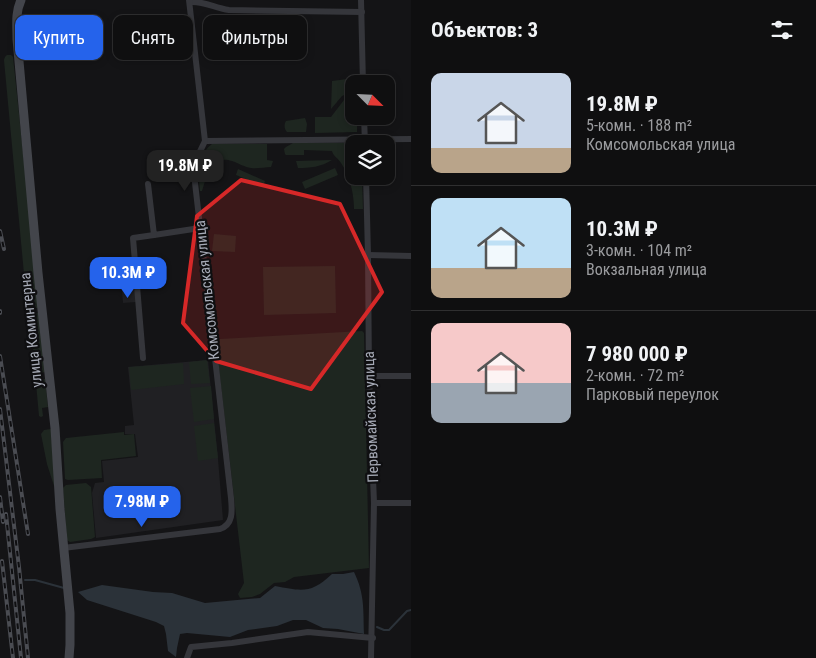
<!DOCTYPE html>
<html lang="ru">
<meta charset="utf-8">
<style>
:root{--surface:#0f0f10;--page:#181819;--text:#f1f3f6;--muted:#9b9c9f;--line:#2f2f30;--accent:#2563eb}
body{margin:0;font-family:"Roboto Condensed",sans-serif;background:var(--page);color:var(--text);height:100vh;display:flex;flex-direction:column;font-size:19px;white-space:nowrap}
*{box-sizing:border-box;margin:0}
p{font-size:16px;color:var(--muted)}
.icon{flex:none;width:28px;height:28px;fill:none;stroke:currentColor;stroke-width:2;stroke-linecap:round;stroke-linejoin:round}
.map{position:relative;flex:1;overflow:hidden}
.details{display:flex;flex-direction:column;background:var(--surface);width:405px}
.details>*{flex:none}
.hud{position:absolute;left:15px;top:15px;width:320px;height:45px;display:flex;gap:10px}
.needle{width:32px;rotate:114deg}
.fabs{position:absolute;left:345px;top:75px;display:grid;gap:10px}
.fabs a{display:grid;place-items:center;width:50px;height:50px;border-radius:10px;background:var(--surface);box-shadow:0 2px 8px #0003,0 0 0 1px var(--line);font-size:25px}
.price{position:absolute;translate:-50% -42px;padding:0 11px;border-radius:10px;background:var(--accent);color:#fff;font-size:16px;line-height:32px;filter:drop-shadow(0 1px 2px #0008)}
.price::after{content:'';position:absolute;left:50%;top:30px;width:15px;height:11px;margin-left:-8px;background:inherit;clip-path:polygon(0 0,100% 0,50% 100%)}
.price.selected{background:#222;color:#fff}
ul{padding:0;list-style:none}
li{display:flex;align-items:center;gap:15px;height:125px;padding:0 20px}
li+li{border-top:1px solid var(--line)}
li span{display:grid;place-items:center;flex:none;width:140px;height:100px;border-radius:10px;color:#555}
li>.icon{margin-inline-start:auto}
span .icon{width:60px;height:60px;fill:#fffc;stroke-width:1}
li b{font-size:21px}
h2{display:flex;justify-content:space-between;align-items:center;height:60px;padding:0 20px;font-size:21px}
.chip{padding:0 18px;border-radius:10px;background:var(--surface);box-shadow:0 2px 8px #0003,0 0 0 1px var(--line);font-size:18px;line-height:45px}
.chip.selected{background:var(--accent);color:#fff}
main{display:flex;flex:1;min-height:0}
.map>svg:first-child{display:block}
.built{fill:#202023}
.green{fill:#1e2620}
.water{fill:#2b3239}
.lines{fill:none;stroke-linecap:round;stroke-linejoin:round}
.stream{stroke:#2b3239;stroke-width:2}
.street{stroke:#35363b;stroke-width:6}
.secondary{stroke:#43454b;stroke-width:9}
.rail-casing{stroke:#4a4c52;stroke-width:4}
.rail{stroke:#0f0f11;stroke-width:2;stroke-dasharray:5.5;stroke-linecap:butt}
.marked{fill:#d62828;fill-opacity:0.2;stroke:#d62828;stroke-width:4;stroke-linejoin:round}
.labels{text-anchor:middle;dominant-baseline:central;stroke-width:4.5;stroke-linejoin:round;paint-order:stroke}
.street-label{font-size:15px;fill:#a6aab6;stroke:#0f0f11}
</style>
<main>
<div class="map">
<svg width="411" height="658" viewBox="0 0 411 658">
<rect width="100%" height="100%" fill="#141416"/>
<!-- built -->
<g class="built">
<polygon points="135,274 136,302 123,303 121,278 127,278 127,275"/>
<polygon points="208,360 218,459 223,520 96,538 92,493 95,483 104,482 102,461 138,457 135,434 125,434 125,426 134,425 128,367"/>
</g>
<!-- green -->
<g class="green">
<polygon points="7,55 11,55 13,57 39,305 38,308 29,309 27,306 4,60 5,57"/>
<polygon points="355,78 344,95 342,96 331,109 332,81"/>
<polygon points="354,99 354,116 357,116 357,132 315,133 315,117 331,117 344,100"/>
<path d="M305,118L307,124L306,132H287C284,129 284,124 286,121Z"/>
<path d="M293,143H361V144H354V176H362L363,209H354C354,194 350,176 341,163C338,158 333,156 332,151L304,150V155H286L285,154L284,149L286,147Z"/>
<path d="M212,144H267V160L273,161L271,167C265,167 257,169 251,168C244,167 238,163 232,161C211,154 207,176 202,191H200C198,174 197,155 212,144Z"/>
<path d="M332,160C321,167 310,168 298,168L296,161Z"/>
<polygon points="335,168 338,175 305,189 302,182"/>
<polygon points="238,169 265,181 263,186 236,175"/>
<polygon points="214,234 236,236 235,252 212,251"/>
<polygon points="335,266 336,313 264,315 263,267"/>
<polygon points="38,313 39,314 45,372 40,373 35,371 30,317 32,314"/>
<polygon points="362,331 364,333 369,568 294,577 285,582 274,583 260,594 252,597 240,598 238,594 244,583 216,343 220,339"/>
<polygon points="207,360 210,383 191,384 189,362"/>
<polygon points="183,363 184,384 131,390 129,367"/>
<polygon points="45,379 48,407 42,408 43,416 41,417 39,416 36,383 39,380"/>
<polygon points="211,386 214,419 194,422 190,388"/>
<polygon points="214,423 218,458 198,461 194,426"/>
<polygon points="51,429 55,486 54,486 47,464 41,434 44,430"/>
<polygon points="124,432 124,435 134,434 136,456 101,460 102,478 68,480 65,479 63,442 66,438"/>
<polygon points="86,483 91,487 95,537 91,539 70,542 67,540 63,488 66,485"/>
</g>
<!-- water -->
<path class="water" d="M354,572C365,595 363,609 364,634L338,629L323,628L306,620H293L277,626L248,630L230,637L187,633L180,634L177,648L176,657L168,651L166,634L164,626L156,622L87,600L78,592L102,585L153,592L172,593L205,603L260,598L275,586C302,591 311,594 332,574H343Z"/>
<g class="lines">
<!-- stream -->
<g class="stream">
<polyline points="25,580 35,580 64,588"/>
<polyline points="377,627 384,630 389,630 407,611 411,610"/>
</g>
<!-- street -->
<g class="street">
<polyline points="361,0 363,84"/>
<path d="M190,2C205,1 214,8 229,10L362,12"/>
<polyline points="364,116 365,144"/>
<polyline points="205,141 411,139"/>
<polyline points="366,176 368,255 369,376 374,503 371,658"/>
<polyline points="148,184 154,235 200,228"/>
<polyline points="368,255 411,256"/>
<polyline points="143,358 133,238 154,235"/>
<polyline points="369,376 411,376"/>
<polyline points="374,503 411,503"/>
<path d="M63,548L220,529C234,524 232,510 231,498L194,174C194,161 200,152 205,141L189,0"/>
<polyline points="187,658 191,647 232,643 308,632 373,638"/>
</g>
<!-- secondary -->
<path class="secondary" d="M21,0C15,13 17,26 17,39L38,273L55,428L60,509L70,613V645L69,658"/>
<defs>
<g id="rail">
<polyline points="0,231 4,249"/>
<polyline points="0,311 0,313"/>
<polyline points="0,356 28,534"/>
<polyline points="0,409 19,567 28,658"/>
<polyline points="0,497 3,522"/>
<polyline points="6,514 21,658"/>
<polyline points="2,561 13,658"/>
</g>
</defs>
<!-- rail casing -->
<use href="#rail" class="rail-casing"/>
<!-- rail -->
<use href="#rail" class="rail"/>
</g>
<!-- marked area -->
<path class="marked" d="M241,180L340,204L382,292L311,389L216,361L183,323L197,216Z"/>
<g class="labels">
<!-- street labels -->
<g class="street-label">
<text transform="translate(207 290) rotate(-96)">Комсомольская улица</text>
<text transform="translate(31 330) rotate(-96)">улица Коминтерна</text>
<text transform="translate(371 417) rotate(-92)">Первомайская улица</text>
</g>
</g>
</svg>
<div class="fabs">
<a><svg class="needle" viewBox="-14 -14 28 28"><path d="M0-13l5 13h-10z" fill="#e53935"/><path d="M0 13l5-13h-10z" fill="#9b9c9f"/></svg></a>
<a><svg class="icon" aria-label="layers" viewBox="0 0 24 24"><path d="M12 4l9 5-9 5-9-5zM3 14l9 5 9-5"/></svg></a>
</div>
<b class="price selected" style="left:185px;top:192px">19.8M ₽</b>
<b class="price" style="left:128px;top:299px">10.3M ₽</b>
<b class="price" style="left:142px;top:528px">7.98M ₽</b>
<div class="hud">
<a class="chip selected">Купить</a>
<a class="chip">Снять</a>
<a class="chip">Фильтры</a>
</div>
</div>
<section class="details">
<h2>Объектов: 3<svg class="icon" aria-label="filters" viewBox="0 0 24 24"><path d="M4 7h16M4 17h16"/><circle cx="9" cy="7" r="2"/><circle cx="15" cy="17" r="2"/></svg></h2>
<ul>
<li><span style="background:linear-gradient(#c9d6e8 75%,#b9a48a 0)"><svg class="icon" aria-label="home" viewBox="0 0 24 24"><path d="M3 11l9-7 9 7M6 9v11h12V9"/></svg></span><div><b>19.8M ₽</b><p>5-комн. · 188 m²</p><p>Комсомольская улица</p></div></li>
<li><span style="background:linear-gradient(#bfe0f5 70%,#b9a48a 0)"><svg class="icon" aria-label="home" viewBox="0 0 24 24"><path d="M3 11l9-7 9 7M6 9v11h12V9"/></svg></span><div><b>10.3M ₽</b><p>3-комн. · 104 m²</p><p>Вокзальная улица</p></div></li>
<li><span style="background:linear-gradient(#f6c9c9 60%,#9aa5b1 0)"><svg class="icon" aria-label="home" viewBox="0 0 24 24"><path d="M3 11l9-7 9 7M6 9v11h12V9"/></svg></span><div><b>7 980 000 ₽</b><p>2-комн. · 72 m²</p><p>Парковый переулок</p></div></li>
</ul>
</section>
</main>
